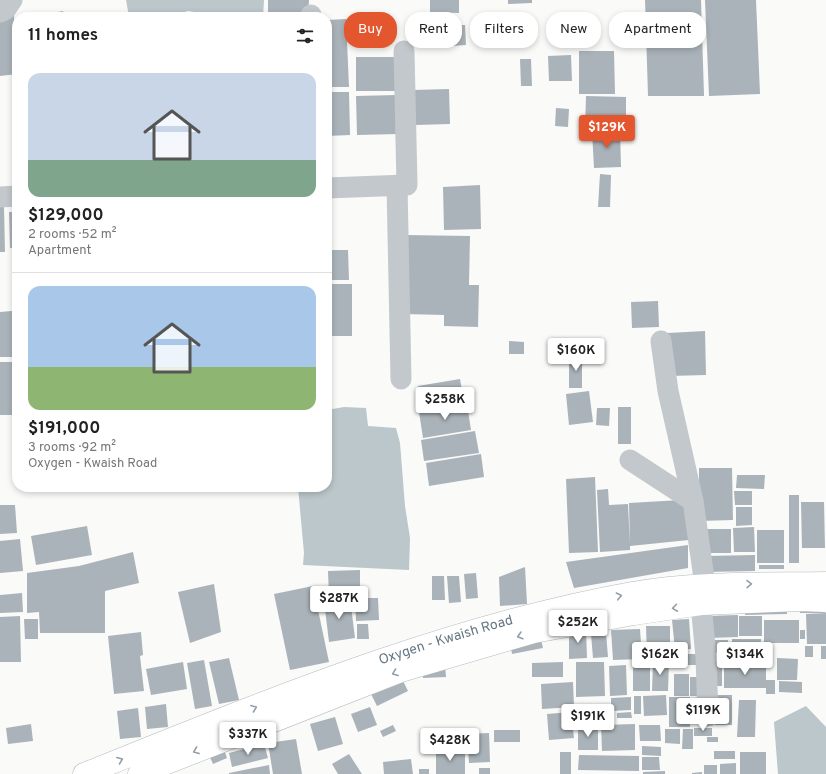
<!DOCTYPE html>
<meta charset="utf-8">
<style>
:root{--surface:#fff;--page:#f6f6f6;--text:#222;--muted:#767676;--line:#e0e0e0;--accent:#e4572e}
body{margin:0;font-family:Overpass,sans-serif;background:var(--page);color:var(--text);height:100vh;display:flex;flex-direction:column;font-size:15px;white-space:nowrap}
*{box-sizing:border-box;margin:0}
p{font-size:13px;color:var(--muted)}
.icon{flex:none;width:22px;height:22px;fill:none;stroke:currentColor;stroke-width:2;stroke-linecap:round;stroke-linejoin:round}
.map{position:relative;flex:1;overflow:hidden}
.side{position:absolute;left:12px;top:12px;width:320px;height:480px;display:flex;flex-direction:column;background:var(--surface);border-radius:16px;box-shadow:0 2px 6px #0003}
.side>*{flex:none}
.guide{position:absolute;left:344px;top:12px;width:380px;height:36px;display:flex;gap:8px}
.price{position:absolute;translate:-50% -34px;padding:0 9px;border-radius:4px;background:#fff;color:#222;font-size:13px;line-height:26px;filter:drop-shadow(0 1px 2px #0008)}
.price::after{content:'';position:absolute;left:50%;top:24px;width:12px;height:9px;margin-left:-6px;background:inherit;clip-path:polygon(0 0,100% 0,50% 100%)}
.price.active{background:var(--accent);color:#fff}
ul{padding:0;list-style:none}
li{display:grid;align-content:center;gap:8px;height:212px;padding:0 16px}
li+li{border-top:1px solid var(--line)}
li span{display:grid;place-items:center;height:124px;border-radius:12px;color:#555}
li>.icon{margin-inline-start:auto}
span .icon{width:72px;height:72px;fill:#fffc;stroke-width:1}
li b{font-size:17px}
h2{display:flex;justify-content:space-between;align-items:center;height:48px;padding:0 16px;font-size:17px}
.chip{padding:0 14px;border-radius:16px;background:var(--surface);box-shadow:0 2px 6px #0003;font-size:14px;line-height:36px}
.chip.active{background:var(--accent);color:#fff}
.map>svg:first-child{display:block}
.water{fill:#bbc7cb}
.building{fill:#aab3b9}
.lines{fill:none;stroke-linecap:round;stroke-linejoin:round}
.major-casing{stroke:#b5babe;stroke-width:23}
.minor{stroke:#c3c8cc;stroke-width:21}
.major{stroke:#fff;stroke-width:22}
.oneway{stroke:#939fa8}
.labels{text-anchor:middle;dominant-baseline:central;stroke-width:4;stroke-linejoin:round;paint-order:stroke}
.street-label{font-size:14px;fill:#657683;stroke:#fff}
</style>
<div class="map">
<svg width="826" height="774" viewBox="0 0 826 774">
<rect width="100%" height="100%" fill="#fafaf8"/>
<!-- water -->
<g class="water">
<polygon points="126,0 264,0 263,17 225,17 188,11 168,17 129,17"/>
<polygon points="344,407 366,408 368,426 396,428 400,443 405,506 410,538 409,570 303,565 304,553 298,487 327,487 327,410"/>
<polygon points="806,706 826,727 826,774 778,774 774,722"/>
</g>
<!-- building -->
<g class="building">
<polygon points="268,0 309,0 308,16 268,15"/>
<polygon points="430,0 459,0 459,13 430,12"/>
<polygon points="508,0 532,0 532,3 508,4"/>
<polygon points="645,0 701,0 704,96 648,96"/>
<polygon points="705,0 756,0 760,94 709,96"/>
<polygon points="63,11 64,17 37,17 37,16"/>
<polygon points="14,14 14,36 17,36 17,74 0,76 0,22"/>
<polygon points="346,19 349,87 327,87 327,20"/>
<polygon points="452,25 465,25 466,45 452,46"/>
<polygon points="579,51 614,51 615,94 579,94"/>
<polygon points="571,55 572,81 549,81 548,56"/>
<rect x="356" y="57" width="39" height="34"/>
<polygon points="520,59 531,59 532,86 521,86"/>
<polygon points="449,89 450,124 415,125 413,90"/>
<polygon points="327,92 349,92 350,135 327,136"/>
<polygon points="397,95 398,134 357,135 356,96"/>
<polygon points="586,96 626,97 626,129 585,128"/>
<polygon points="556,108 569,109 568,127 555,126"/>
<polygon points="620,130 621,167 594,168 592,131"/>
<polygon points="600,174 611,175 610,207 598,207"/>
<polygon points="480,185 481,229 444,230 443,187"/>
<polygon points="0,207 4,207 5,252 0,252"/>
<polygon points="9,212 17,212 17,248 10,248"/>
<polygon points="405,235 470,236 469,285 479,285 478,327 444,326 444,315 403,314"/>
<polygon points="327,250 348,250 349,280 327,280"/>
<rect x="327" y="284" width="25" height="52"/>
<polygon points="658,301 659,327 632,328 631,302"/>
<polygon points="12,311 13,357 0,357 0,312"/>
<polygon points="705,331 706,375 669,376 668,333"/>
<polygon points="509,341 524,342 524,354 509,354"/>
<rect x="569" y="356" width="13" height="32"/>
<rect x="0" y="362" width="17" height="53"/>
<polygon points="460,379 464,402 421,409 418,386"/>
<polygon points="589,391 593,422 569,425 566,394"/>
<polygon points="467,404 471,430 423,438 419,412"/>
<rect x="618" y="407" width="13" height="37"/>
<polygon points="597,408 610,408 609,426 596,425"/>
<polygon points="475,431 479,453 424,461 421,440"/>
<polygon points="481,454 484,477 429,486 426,463"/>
<polygon points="699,468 732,468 733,520 699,521"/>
<polygon points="737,475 765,475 764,489 736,488"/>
<polygon points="595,477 598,552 569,553 566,479"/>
<polygon points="608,489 609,505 628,504 630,545 629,503 681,500 689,508 689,540 630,546 630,550 600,552 597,490"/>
<polygon points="734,491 752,491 752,505 735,505"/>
<rect x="789" y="495" width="10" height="68"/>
<polygon points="801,502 824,502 825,548 802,548"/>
<polygon points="0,505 15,505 17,533 0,534"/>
<polygon points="736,507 752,507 752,525 736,526"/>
<polygon points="87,526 92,555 36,565 31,536"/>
<polygon points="754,527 755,552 734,552 733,528"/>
<rect x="704" y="529" width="27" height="24"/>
<rect x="757" y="530" width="27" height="33"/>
<polygon points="20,539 23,571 0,573 0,541"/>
<polygon points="688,545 688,568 574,588 566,562"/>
<polygon points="133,552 139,583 105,591 105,633 40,633 39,612 27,613 27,573 79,566"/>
<polygon points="755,555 755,571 706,572 706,556"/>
<rect x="759" y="565" width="25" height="4"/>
<polygon points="525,567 527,604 500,606 499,577"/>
<polygon points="360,570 360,596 329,597 328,571"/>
<polygon points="476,573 478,598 466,599 464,574"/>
<polygon points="432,576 444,576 445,600 432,600"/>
<polygon points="447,576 459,576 461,602 449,603"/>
<polygon points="214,584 221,632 190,643 178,592"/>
<polygon points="313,586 329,662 290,670 274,594"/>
<polygon points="22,593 23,612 0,613 0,595"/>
<polygon points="350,598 355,638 329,642 324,601"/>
<polygon points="355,598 378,598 379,620 356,621"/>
<polygon points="787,604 787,614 745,615 745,605"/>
<rect x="800" y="604" width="25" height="9"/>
<polygon points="826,613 826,644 807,644 806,614"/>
<polygon points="738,615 738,637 708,638 707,616"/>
<polygon points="20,616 21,662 0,662 0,617"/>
<rect x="739" y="616" width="23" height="20"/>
<polygon points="24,619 38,619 38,639 25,639"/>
<polygon points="689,619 691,649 675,650 672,620"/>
<rect x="764" y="620" width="35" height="23"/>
<polygon points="357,624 368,624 369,639 357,639"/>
<polygon points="646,626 670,626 670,656 647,656"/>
<polygon points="569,629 586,629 587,658 569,659"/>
<polygon points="640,629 642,659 613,660 611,630"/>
<rect x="800" y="630" width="5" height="9"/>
<polygon points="141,632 143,655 140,656 144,691 114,694 108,636"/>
<polygon points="606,633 608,657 593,658 591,634"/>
<polygon points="540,635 543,648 512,654 510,641"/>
<rect x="732" y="639" width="29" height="24"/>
<rect x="714" y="640" width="14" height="13"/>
<rect x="805" y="646" width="8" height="11"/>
<rect x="821" y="646" width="5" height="13"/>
<polygon points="686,654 704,654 704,665 685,665"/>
<polygon points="229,658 239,700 219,704 209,662"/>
<polygon points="777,658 798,659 797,680 777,680"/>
<polygon points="204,660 212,706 195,709 187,663"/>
<rect x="633" y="660" width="17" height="31"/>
<polygon points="653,661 669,662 668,691 652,691"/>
<polygon points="183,662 187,689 151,695 146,669"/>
<polygon points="563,662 563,677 532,677 532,663"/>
<polygon points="576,662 604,662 605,696 576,697"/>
<rect x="712" y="662" width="10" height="24"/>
<polygon points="445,665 446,677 423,678 423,666"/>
<polygon points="626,665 627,695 610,696 609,666"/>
<rect x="724" y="665" width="42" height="23"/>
<rect x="674" y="674" width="15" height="22"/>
<rect x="690" y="677" width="13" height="19"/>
<polygon points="402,679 408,691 377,706 371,694"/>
<rect x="766" y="680" width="9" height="14"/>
<polygon points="779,681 802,682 802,693 779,692"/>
<polygon points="573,682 574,707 542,709 541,684"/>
<polygon points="666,695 667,715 644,716 643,696"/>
<polygon points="716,695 732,695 732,725 715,725"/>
<rect x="634" y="696" width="7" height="18"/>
<polygon points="631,697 631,710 611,711 611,698"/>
<rect x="669" y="697" width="21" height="30"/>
<polygon points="705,697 706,721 691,722 690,698"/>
<polygon points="739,700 756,700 755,737 737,737"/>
<polygon points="166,704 168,727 147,729 145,707"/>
<polygon points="370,707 377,725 358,732 351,714"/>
<polygon points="138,708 141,737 120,739 117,711"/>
<polygon points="571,712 574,738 549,740 547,714"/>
<polygon points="631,712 632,718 617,718 617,713"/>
<polygon points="335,717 343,744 318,751 310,724"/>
<polygon points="31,724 33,741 8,744 6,728"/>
<polygon points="635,724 635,750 602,751 601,725"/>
<polygon points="393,725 396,731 383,737 380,731"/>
<polygon points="598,725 598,750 578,750 578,726"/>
<polygon points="639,725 660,725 661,741 640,741"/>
<rect x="694" y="728" width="18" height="8"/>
<polygon points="665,729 680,729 680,744 665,743"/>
<polygon points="683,729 693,729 693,749 682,749"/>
<rect x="494" y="730" width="26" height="12"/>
<polygon points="489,733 490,762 469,763 467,734"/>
<rect x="707" y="737" width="11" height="5"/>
<polygon points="296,739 302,774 273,774 268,743"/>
<polygon points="264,744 268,758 232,767 229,753"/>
<polygon points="642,746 661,747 661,756 642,755"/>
<polygon points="224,749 227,758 213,764 209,755"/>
<rect x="436" y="749" width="29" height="25"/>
<rect x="714" y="751" width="21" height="8"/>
<rect x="560" y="752" width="11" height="22"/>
<rect x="740" y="752" width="26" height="22"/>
<polygon points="349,754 362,774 338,774 332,764"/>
<polygon points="579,755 639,756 639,771 578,770"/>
<polygon points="642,757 659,757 660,770 642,770"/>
<polygon points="411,759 413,774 384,774 383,762"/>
<polygon points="736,763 736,774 720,774 720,764"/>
<polygon points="269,765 270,774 229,774 229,773"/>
<rect x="704" y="765" width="13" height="9"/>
<rect x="479" y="768" width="11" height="6"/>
<rect x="419" y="769" width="10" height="5"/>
<polygon points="665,771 665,774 643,774 643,772"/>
<polygon points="702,772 702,774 692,774 692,773"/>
</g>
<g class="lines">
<defs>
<g id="major">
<path id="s1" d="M84,774C262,703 443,627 632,593C696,582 762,584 826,583"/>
<polyline points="139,774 401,671 534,632 634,614 701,604 800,600 826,601"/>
</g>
</defs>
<!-- major casing -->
<use href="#major" class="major-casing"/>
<!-- minor -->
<g class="minor">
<polyline points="0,12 6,9 12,0"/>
<polyline points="311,15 311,17"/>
<polyline points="397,185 401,379"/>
<polyline points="327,188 407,185 404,51"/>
<polyline points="0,197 17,196"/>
<polyline points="661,341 668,391 693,501"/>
<polyline points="630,460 693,501 705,585"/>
<polyline points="701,604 706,657 708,716"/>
</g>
<!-- major -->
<use href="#major" class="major"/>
</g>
<!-- one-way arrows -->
<defs><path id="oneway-chevron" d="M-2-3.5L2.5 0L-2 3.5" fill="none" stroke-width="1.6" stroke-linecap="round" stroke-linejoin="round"/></defs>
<g class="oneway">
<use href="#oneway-chevron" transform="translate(749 584) rotate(-1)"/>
<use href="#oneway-chevron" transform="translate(619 596) rotate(-12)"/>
<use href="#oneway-chevron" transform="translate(675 608) rotate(172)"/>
<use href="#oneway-chevron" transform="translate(520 636) rotate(164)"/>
<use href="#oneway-chevron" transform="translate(395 673) rotate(159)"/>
<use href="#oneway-chevron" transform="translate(254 708) rotate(-21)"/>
<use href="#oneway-chevron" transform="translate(196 751) rotate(159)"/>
<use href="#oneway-chevron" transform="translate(120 760) rotate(-22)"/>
</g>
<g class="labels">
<!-- street labels -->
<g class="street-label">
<text stroke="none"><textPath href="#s1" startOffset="386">Oxygen - Kwaish Road</textPath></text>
</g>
</g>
</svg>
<b class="price active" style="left:607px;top:149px">$129K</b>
<b class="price" style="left:576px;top:372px">$160K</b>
<b class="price" style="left:445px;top:421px">$258K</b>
<b class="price" style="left:339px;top:620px">$287K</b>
<b class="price" style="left:578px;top:644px">$252K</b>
<b class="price" style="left:660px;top:676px">$162K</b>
<b class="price" style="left:745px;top:676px">$134K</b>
<b class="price" style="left:703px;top:732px">$119K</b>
<b class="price" style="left:588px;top:738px">$191K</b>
<b class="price" style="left:248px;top:756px">$337K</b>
<b class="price" style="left:450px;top:762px">$428K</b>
<div class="guide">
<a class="chip active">Buy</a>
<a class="chip">Rent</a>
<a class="chip">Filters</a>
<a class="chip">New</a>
<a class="chip">Apartment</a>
</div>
<section class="side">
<h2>11 homes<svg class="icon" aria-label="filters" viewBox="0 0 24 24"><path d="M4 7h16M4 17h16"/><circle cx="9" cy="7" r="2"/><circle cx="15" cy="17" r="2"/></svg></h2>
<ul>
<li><span style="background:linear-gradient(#c9d6e8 70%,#7fa58c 0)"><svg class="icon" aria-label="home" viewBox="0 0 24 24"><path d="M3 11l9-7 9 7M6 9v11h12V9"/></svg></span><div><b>$129,000</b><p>2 rooms · 52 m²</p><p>Apartment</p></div></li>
<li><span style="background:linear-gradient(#a9c7e8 65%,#8fb573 0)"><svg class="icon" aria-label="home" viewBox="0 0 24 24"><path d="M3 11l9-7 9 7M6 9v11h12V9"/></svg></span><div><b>$191,000</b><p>3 rooms · 92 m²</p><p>Oxygen - Kwaish Road</p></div></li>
</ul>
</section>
</div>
